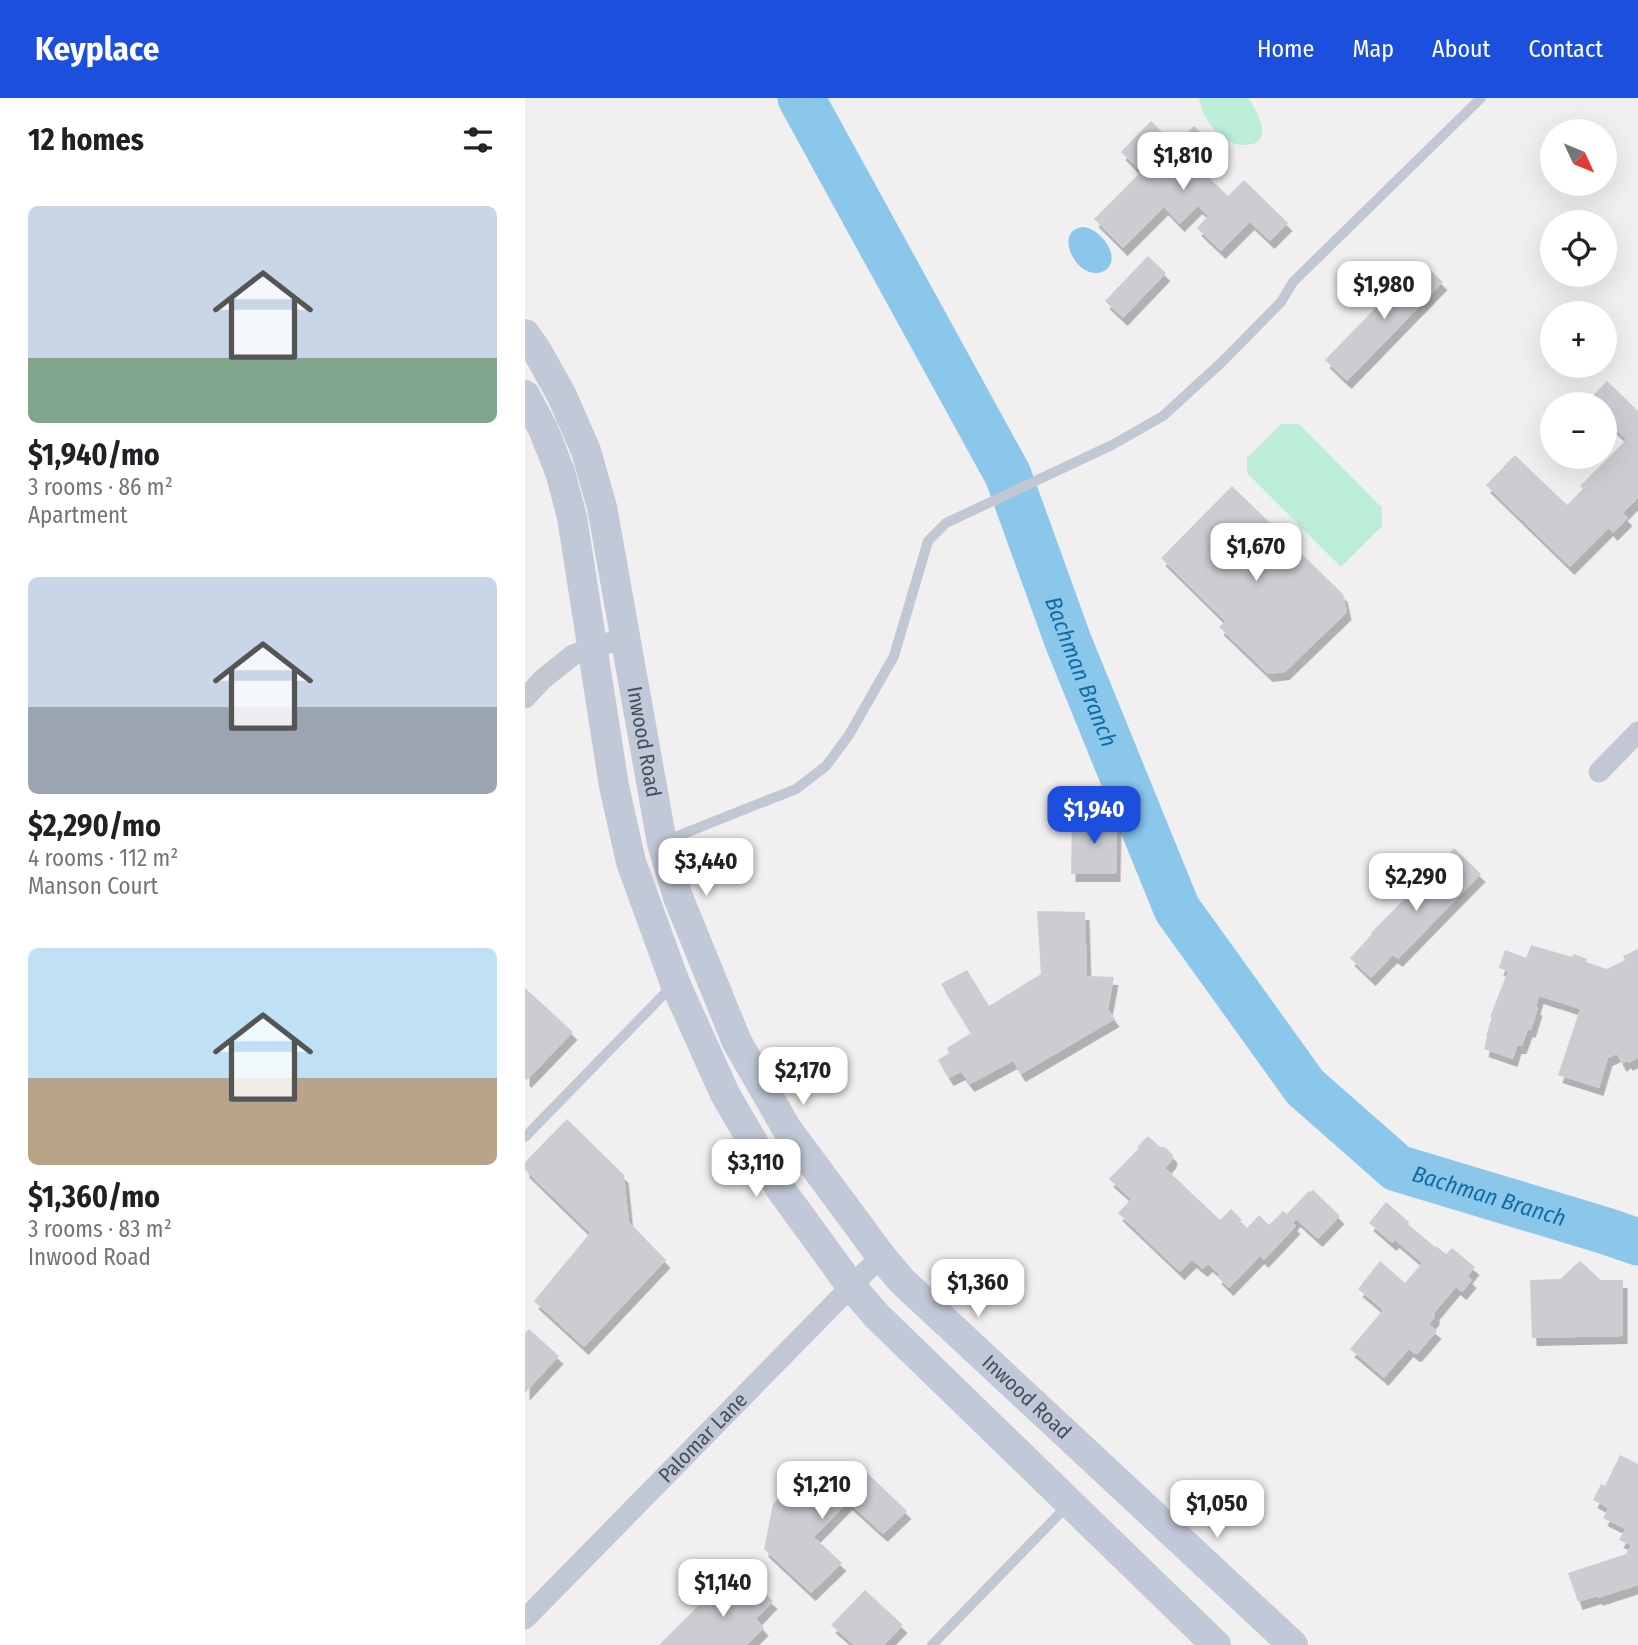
<!DOCTYPE html>
<meta charset="utf-8">
<style>
:root{--surface:#fff;--page:#f2f2f2;--text:#202124;--muted:#757577;--accent:#1c4fde}
body{margin:0;font-family:"Fira Sans Condensed",sans-serif;background:var(--page);color:var(--text);height:100vh;display:flex;flex-direction:column;font-size:26px;white-space:nowrap}
*{box-sizing:border-box;margin:0}
p{font-size:23px;color:var(--muted)}
.icon{flex:none;width:38px;height:38px;fill:none;stroke:currentColor;stroke-width:2;stroke-linecap:round;stroke-linejoin:round}
.map{position:relative;flex:1;overflow:hidden}
.details{display:flex;flex-direction:column;background:var(--surface);width:525px}
.details>*{flex:none}
.needle{width:46px;rotate:134deg}
.fabs{position:absolute;left:1015px;top:21px;display:grid;gap:14px}
.fabs a{display:grid;place-items:center;width:77px;height:77px;border-radius:50%;background:var(--surface);box-shadow:0 7px 28px #0002;font-size:35px}
.price{position:absolute;translate:-50% -60px;padding:0 16px;border-radius:14px;background:#fff;color:#222;font-size:23px;line-height:46px;filter:drop-shadow(0 2px 4px #0008)}
.price::after{content:'';position:absolute;left:50%;top:42px;width:21px;height:16px;margin-left:-10px;background:inherit;clip-path:polygon(0 0,100% 0,50% 100%)}
.price.selected{background:var(--accent);color:#fff}
ul{padding:0;list-style:none}
li{display:grid;align-content:center;gap:14px;height:371px;padding:0 28px}
li span{display:grid;place-items:center;height:217px;border-radius:10px;color:#555}
li>.icon{margin-inline-start:auto}
span .icon{width:126px;height:126px;fill:#fffc;stroke-width:1}
li b{font-size:30px}
h2{display:flex;justify-content:space-between;align-items:center;height:84px;padding:0 28px;font-size:30px}
header{display:flex;align-items:center;gap:42px;box-sizing:border-box;height:98px;padding:0 35px;background:var(--accent);color:#fff}
header strong{font-size:33px}
nav{display:flex;gap:38px;margin-inline-start:auto;font-size:24px}
main{display:flex;flex:1;min-height:0}
.map>svg:first-child{display:block}
.green{fill:#bdeed9}
.water{fill:#8bc6eb}
.lines{fill:none;stroke-linecap:round;stroke-linejoin:round}
.river{stroke:#8bc6eb;stroke-width:47}
.building{fill:#cccdd3;filter:url(#shadow)}
.service{stroke:#c2c8d3;stroke-width:10}
.minor{stroke:#c2c8d3;stroke-width:21}
.secondary{stroke:#c1c8d7;stroke-width:30}
.labels{text-anchor:middle;dominant-baseline:central;stroke-width:5;stroke-linejoin:round;paint-order:stroke}
.street-label{font-size:21px;fill:#474e5c;stroke:#fff}
.water-label{font-size:23px;font-style:italic;fill:#0e6da7;stroke:#fff}
</style>
<header>
<strong>Keyplace</strong>
<nav><a>Home</a><a>Map</a><a>About</a><a>Contact</a></nav>
</header>
<main>
<section class="details">
<h2>12 homes<svg class="icon" aria-label="filters" viewBox="0 0 24 24"><path d="M4 7h16M4 17h16"/><circle cx="9" cy="7" r="2"/><circle cx="15" cy="17" r="2"/></svg></h2>
<ul>
<li><span style="background:linear-gradient(#c9d6e8 70%,#7fa58c 0)"><svg class="icon" aria-label="home" viewBox="0 0 24 24"><path d="M3 11l9-7 9 7M6 9v11h12V9"/></svg></span><div><b>$1,940/mo</b><p>3 rooms · 86 m²</p><p>Apartment</p></div></li>
<li><span style="background:linear-gradient(#c9d6e8 60%,#9aa5b1 0)"><svg class="icon" aria-label="home" viewBox="0 0 24 24"><path d="M3 11l9-7 9 7M6 9v11h12V9"/></svg></span><div><b>$2,290/mo</b><p>4 rooms · 112 m²</p><p>Manson Court</p></div></li>
<li><span style="background:linear-gradient(#bfe0f5 60%,#b9a48a 0)"><svg class="icon" aria-label="home" viewBox="0 0 24 24"><path d="M3 11l9-7 9 7M6 9v11h12V9"/></svg></span><div><b>$1,360/mo</b><p>3 rooms · 83 m²</p><p>Inwood Road</p></div></li>
</ul>
</section>
<div class="map">
<svg width="1113" height="1547" viewBox="0 0 1113 1547">
<defs>
<filter id="shadow"><feDropShadow dx="4.5" dy="8" stdDeviation="0" flood-color="#0004"/></filter>
</defs>
<rect width="100%" height="100%" fill="#f1efef"/>
<!-- green -->
<g class="green">
<path d="M674,0H723C733,13 750,46 721,47C698,49 676,20 674,0Z"/>
<polygon points="756,326 774,326 857,410 857,428 816,469 722,375 722,360"/>
</g>
<!-- water -->
<path class="water" d="M558,129C578,131 598,163 579,173C553,186 526,132 558,129Z"/>
<g class="lines">
<!-- river -->
<path class="river" id="s1" d="M276,0L483,377L543,543L652,811L780,989L872,1070L1081,1133L1113,1144"/>
</g>
<!-- building -->
<g class="building">
<polygon points="626,23 650,47 669,28 690,48 671,67 703,98 719,82 763,125 745,143 725,124 696,153 672,130 683,118 673,108 655,126 639,109 598,150 569,121 616,74 596,54"/>
<polygon points="623,158 641,175 598,220 580,203"/>
<polygon points="896,163 918,184 822,283 800,262"/>
<polygon points="1082,283 1113,313 1113,400 1098,415 1103,420 1088,435 1084,430 1045,469 961,387 990,357 1042,407 1058,391 1055,388 1101,342 1080,321 1080,306 1064,306 1062,304"/>
<polygon points="707,388 818,496 822,514 760,574 743,576 694,529 700,523 636,460"/>
<polygon points="547,719 592,720 591,776 546,776"/>
<polygon points="929,750 956,776 873,861 868,857 846,880 825,860 847,836 846,835"/>
<polygon points="512,813 560,814 562,878 589,879 583,911 590,921 496,976 488,963 445,986 436,974 424,980 413,962 424,955 422,950 446,935 416,886 442,872 464,908 516,876"/>
<polygon points="1006,847 1047,859 1049,856 1062,861 1061,864 1082,871 1100,862 1098,858 1113,851 1113,960 1103,965 1102,962 1097,966 1092,956 1083,960 1074,990 1033,977 1055,911 1014,898 1011,909 1013,910 1006,932 1003,931 997,948 992,948 988,961 959,951 962,938 961,938 967,919 965,919 983,873 974,870 980,852 1001,860"/>
<polygon points="0,890 48,934 2,982 0,980"/>
<polygon points="42,1021 99,1077 104,1124 141,1162 59,1249 9,1203 65,1135 0,1072 0,1064"/>
<polygon points="623,1038 635,1049 640,1049 648,1057 647,1062 640,1070 695,1122 706,1111 717,1122 714,1124 721,1131 734,1117 744,1127 758,1113 762,1116 784,1093 785,1094 788,1092 815,1118 793,1141 771,1121 768,1125 771,1128 739,1162 735,1158 704,1190 692,1178 694,1176 683,1166 678,1171 667,1162 655,1174 593,1115 606,1101 584,1081 614,1050 612,1049"/>
<polygon points="861,1104 884,1124 883,1126 910,1149 911,1148 921,1156 927,1150 950,1169 943,1178 947,1182 937,1194 931,1189 910,1214 910,1219 904,1226 912,1233 893,1255 890,1256 884,1251 859,1280 825,1251 858,1212 833,1191 855,1163 880,1185 897,1165 870,1142 867,1145 844,1125"/>
<polygon points="1055,1163 1076,1182 1098,1182 1098,1238 1007,1240 1005,1182 1035,1181"/>
<polygon points="4,1231 34,1258 0,1295 0,1235"/>
<polygon points="1095,1357 1113,1366 1113,1487 1073,1500 1072,1498 1053,1504 1043,1475 1101,1456 1106,1447 1094,1442 1100,1431 1078,1420 1083,1410 1068,1402 1076,1386 1080,1388"/>
<polygon points="292,1362 321,1391 340,1373 382,1413 358,1436 323,1404 289,1439 317,1465 286,1495 239,1451 248,1406"/>
<polygon points="223,1480 248,1503 231,1521 239,1530 222,1547 134,1547 193,1488 203,1499"/>
<polygon points="340,1492 378,1527 359,1547 329,1547 306,1527"/>
</g>
<g class="lines">
<!-- service -->
<g class="service">
<polyline points="140,743 271,691 301,668 324,637 369,558 403,443 421,425 587,347 638,318 697,264 756,204 768,184 956,0"/>
<polyline points="0,1039 148,887"/>
<polyline points="407,1547 544,1406"/>
</g>
<!-- minor -->
<g class="minor">
<polyline points="0,600 18,581 48,557 101,539"/>
<polyline points="1074,674 1113,634"/>
<path id="s2" d="M0,1521L356,1158"/>
</g>
<!-- secondary -->
<g class="secondary">
<path id="s3" d="M0,236L12,253L37,298L61,353L77,409L137,745L153,799L212,944L262,1031L356,1158L377,1183L768,1547"/>
<polyline points="0,297 18,331 35,374 47,419 89,688 106,764 150,885 200,996 254,1089 326,1188 352,1218 691,1547"/>
</g>
</g>
<g class="labels">
<!-- street labels -->
<g class="street-label">
<text stroke="none"><textPath href="#s3" startOffset="429">Inwood Road</textPath></text>
<text stroke="none"><textPath href="#s3" startOffset="1206">Inwood Road</textPath></text>
<text stroke="none"><textPath href="#s2" startOffset="254">Palomar Lane</textPath></text>
</g>
<!-- water labels -->
<g class="water-label">
<text stroke="none"><textPath href="#s1" startOffset="640">Bachman Branch</textPath></text>
<text stroke="none"><textPath href="#s1" startOffset="1334">Bachman Branch</textPath></text>
</g>
</g>
</svg>
<div class="fabs">
<a><svg class="needle" viewBox="-14 -14 28 28"><path d="M0-13l5 13h-10z" fill="#e53935"/><path d="M0 13l5-13h-10z" fill="#757577"/></svg></a>
<a><svg class="icon" aria-label="locate" viewBox="0 0 24 24"><circle cx="12" cy="12" r="6"/><path d="M12 2v4M12 18v4M2 12h4M18 12h4"/></svg></a>
<a>+</a>
<a>−</a>
</div>
<b class="price" style="left:658px;top:94px">$1,810</b>
<b class="price" style="left:859px;top:223px">$1,980</b>
<b class="price" style="left:731px;top:485px">$1,670</b>
<b class="price selected" style="left:569px;top:748px">$1,940</b>
<b class="price" style="left:181px;top:800px">$3,440</b>
<b class="price" style="left:891px;top:815px">$2,290</b>
<b class="price" style="left:278px;top:1009px">$2,170</b>
<b class="price" style="left:231px;top:1101px">$3,110</b>
<b class="price" style="left:453px;top:1221px">$1,360</b>
<b class="price" style="left:297px;top:1423px">$1,210</b>
<b class="price" style="left:692px;top:1442px">$1,050</b>
<b class="price" style="left:198px;top:1521px">$1,140</b>
</div>
</main>
